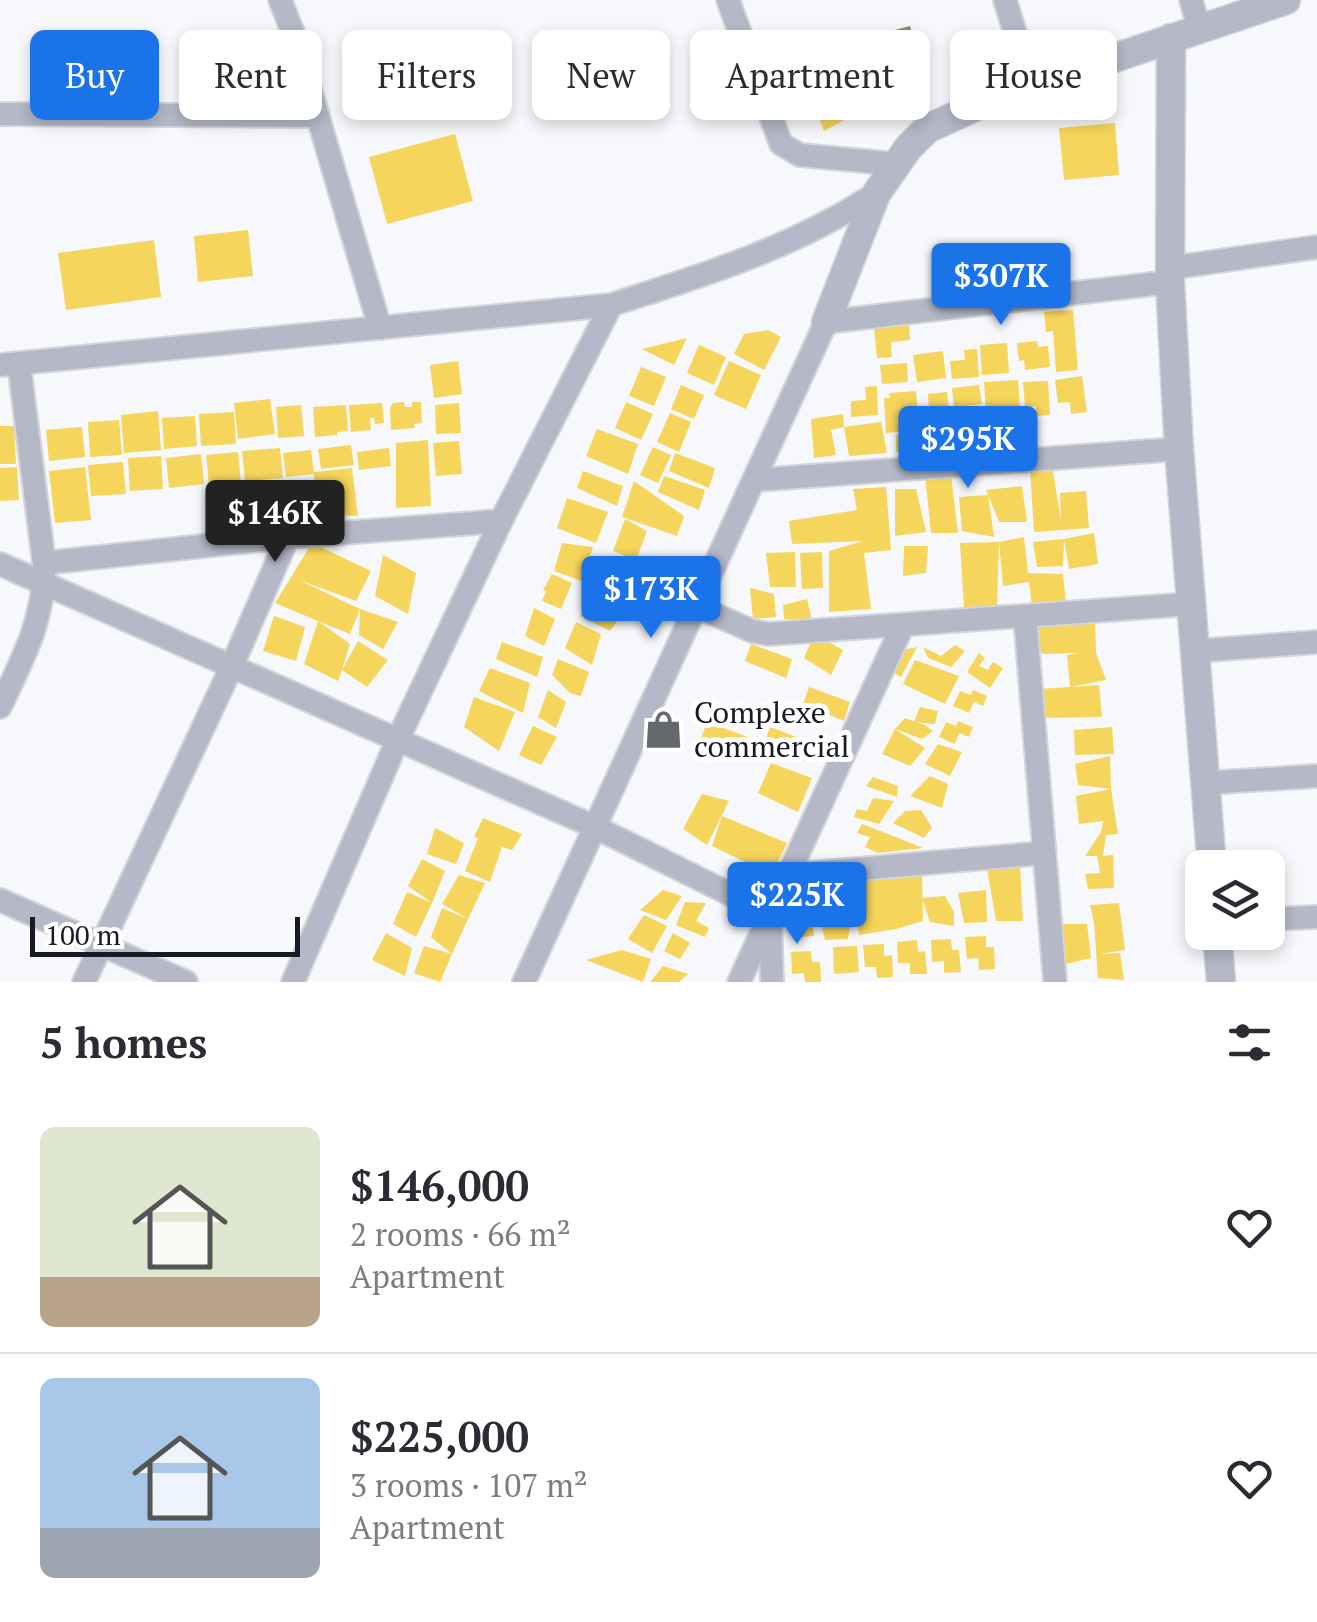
<!DOCTYPE html>
<meta charset="utf-8">
<style>
:root{--surface:#fff;--page:#f7f7f7;--text:#2b2b33;--muted:#7c7c81;--line:#e1e1e2;--accent:#1a73e8}
body{margin:0;font-family:"PT Serif",serif;background:var(--page);color:var(--text);height:100vh;display:flex;flex-direction:column;font-size:38px;white-space:nowrap}
*{box-sizing:border-box;margin:0}
p{font-size:32px;color:var(--muted)}
.icon{flex:none;width:55px;height:55px;fill:none;stroke:currentColor;stroke-width:2;stroke-linecap:round;stroke-linejoin:round}
.map{position:relative;height:982px;overflow:hidden}
.side{display:flex;flex-direction:column;background:var(--surface);flex:1}
.side>*{flex:none}
.guide{position:absolute;left:30px;top:30px;width:1258px;height:90px;display:flex;gap:20px}
.buttons{position:absolute;left:1185px;top:850px;display:grid;gap:20px}
.buttons a{display:grid;place-items:center;width:100px;height:100px;border-radius:15px;background:var(--surface);box-shadow:0 5px 15px #0003;font-size:50px}
.scale{position:absolute;left:30px;bottom:25px;width:270px;box-sizing:border-box;padding-left:10px;border:5px solid #181b25;border-top:0;font-size:28px;line-height:35px;white-space:nowrap;color:#181b25;-webkit-text-stroke:8px #fff;paint-order:stroke}
.price{position:absolute;translate:-50% -85px;padding:0 22px;border-radius:10px;background:var(--accent);color:#fff;font-size:32px;line-height:65px;filter:drop-shadow(0 2px 5px #0008)}
.price::after{content:'';position:absolute;left:50%;top:60px;width:30px;height:22px;margin-left:-15px;background:inherit;clip-path:polygon(0 0,100% 0,50% 100%)}
.price.current{background:#222;color:#fff}
ul{padding:0;list-style:none}
li{display:flex;align-items:center;gap:30px;height:250px;padding:0 40px}
li+li{border-top:2px solid var(--line)}
li span{display:grid;place-items:center;flex:none;width:280px;height:200px;border-radius:15px;color:#555}
li>.icon{margin-inline-start:auto}
span .icon{width:120px;height:120px;fill:#fffc;stroke-width:1}
li b{font-size:42px}
h2{display:flex;justify-content:space-between;align-items:center;height:120px;padding:0 40px;font-size:42px}
.tag{padding:0 35px;border-radius:15px;background:var(--surface);box-shadow:0 5px 15px #0003;font-size:35px;line-height:90px}
.tag.current{background:var(--accent);color:#fff}
.map>svg:first-child{display:block}
.homes{fill:#f6d55c}
.industry{fill:#8c8c6e}
.lines{fill:none;stroke-linecap:round;stroke-linejoin:round}
.minor-casing{stroke:#d3d5d8;stroke-width:26}
.tertiary-casing{stroke:#d3d5d8;stroke-width:31}
.minor{stroke:#b4b8c7;stroke-width:22}
.tertiary{stroke:#b4b8c7;stroke-width:28}
.labels{text-anchor:middle;dominant-baseline:central;stroke-width:10;stroke-linejoin:round;paint-order:stroke}
.poi-label{font-size:30px;fill:#181b25;stroke:#fff;text-anchor:start}
</style>
<div class="map">
<svg width="1317" height="982" viewBox="0 0 1317 982">
<rect width="100%" height="100%" fill="#f6f8fb"/>
<!-- homes -->
<g class="homes">
<polygon points="849,70 863,110 824,131 806,83"/>
<polygon points="1115,123 1119,175 1064,180 1059,128"/>
<polygon points="455,134 473,201 387,224 369,157"/>
<polygon points="248,230 253,276 198,282 194,236"/>
<polygon points="154,240 161,297 66,310 58,253"/>
<polygon points="1073,310 1078,370 1056,372 1053,331 1046,332 1044,312"/>
<polygon points="909,324 910,340 891,342 892,357 877,358 874,328"/>
<polygon points="768,330 781,337 764,370 734,354 744,334"/>
<polygon points="687,338 674,365 642,349"/>
<polygon points="1037,341 1038,347 1048,346 1050,367 1025,370 1024,360 1019,361 1017,343"/>
<polygon points="1007,343 1009,373 982,375 980,345"/>
<polygon points="699,345 726,357 714,385 687,373"/>
<polygon points="977,349 979,377 952,379 950,361 965,360 964,350"/>
<polygon points="943,351 946,378 917,382 913,355"/>
<polygon points="458,361 462,394 434,398 430,365"/>
<polygon points="729,361 761,375 746,409 714,395"/>
<polygon points="907,363 908,382 882,384 880,365"/>
<polygon points="641,367 666,377 654,406 629,396"/>
<polygon points="1082,376 1087,412 1071,414 1070,402 1058,403 1055,380"/>
<polygon points="1018,380 1020,408 986,411 984,382"/>
<polygon points="1048,381 1050,415 1036,416 1036,406 1025,407 1023,382"/>
<polygon points="681,385 704,395 694,419 671,409"/>
<polygon points="979,385 982,404 954,407 952,388"/>
<polygon points="877,386 878,415 851,417 851,401 866,400 865,387"/>
<polygon points="916,391 919,425 908,426 909,431 886,433 884,398 890,398 889,393"/>
<polygon points="947,392 949,409 929,411 928,394"/>
<polygon points="270,399 275,434 238,439 234,403"/>
<polygon points="404,402 405,407 412,407 412,402 421,402 422,423 414,424 415,428 391,430 390,408 393,403"/>
<polygon points="626,402 653,414 641,440 615,428"/>
<polygon points="382,403 384,423 375,424 374,418 370,418 371,430 351,432 349,405"/>
<polygon points="459,403 461,433 436,434 435,405"/>
<polygon points="301,405 304,436 278,438 276,407"/>
<polygon points="346,405 348,431 337,432 337,435 315,437 313,407"/>
<polygon points="984,409 990,443 954,444 952,410"/>
<polygon points="158,411 161,450 124,453 121,415"/>
<polygon points="234,412 236,444 201,446 199,414"/>
<polygon points="670,413 691,422 679,452 657,442"/>
<polygon points="843,414 844,427 881,422 887,453 849,456 844,427 831,430 836,455 814,458 811,419"/>
<polygon points="195,416 197,446 164,449 162,418"/>
<polygon points="119,420 122,455 90,457 88,422"/>
<polygon points="0,426 14,426 16,464 0,464"/>
<polygon points="82,427 85,457 49,461 46,430"/>
<polygon points="597,429 638,444 628,474 586,456"/>
<polygon points="913,434 913,452 896,452 896,435"/>
<polygon points="428,440 431,506 396,508 396,443"/>
<polygon points="459,441 462,474 436,476 433,443"/>
<polygon points="351,445 354,465 321,469 318,449"/>
<polygon points="653,447 671,455 658,483 640,475"/>
<polygon points="280,448 283,478 245,481 242,451"/>
<polygon points="389,448 391,466 359,470 357,452"/>
<polygon points="311,450 314,474 286,477 283,453"/>
<polygon points="238,452 241,483 209,486 206,455"/>
<polygon points="675,453 715,468 709,488 669,471"/>
<polygon points="201,454 204,484 169,488 166,458"/>
<polygon points="161,456 163,489 130,491 128,458"/>
<polygon points="123,462 126,494 91,496 88,465"/>
<polygon points="17,467 19,500 0,501 0,468"/>
<polygon points="85,467 91,520 55,523 49,471"/>
<polygon points="352,468 358,516 314,514 314,472"/>
<polygon points="1030,470 1053,471 1061,521 1060,493 1086,491 1089,528 1034,532"/>
<polygon points="583,471 623,486 617,506 577,488"/>
<polygon points="925,475 951,475 958,533 931,533"/>
<polygon points="664,476 705,490 699,510 658,492"/>
<polygon points="634,481 684,516 677,536 622,517"/>
<polygon points="1022,486 1027,522 999,522 988,495 994,537 962,531 959,497 988,495 986,490"/>
<polygon points="886,487 891,550 864,553 871,609 829,612 829,551 863,541 792,544 789,521 857,510 853,489"/>
<polygon points="895,489 916,489 926,532 895,536"/>
<polygon points="567,498 608,512 596,543 557,528"/>
<polygon points="625,519 647,531 636,560 613,551"/>
<polygon points="1094,533 1098,564 1069,569 1064,539"/>
<polygon points="1024,537 1028,573 1063,574 1066,603 1032,606 1029,582 1003,586 999,542"/>
<polygon points="1064,539 1063,566 1037,567 1033,542"/>
<polygon points="999,542 997,608 964,607 960,543"/>
<polygon points="312,543 371,571 356,601 299,580 360,609 350,634 318,621 350,644 342,670 358,641 388,660 367,687 342,670 338,681 304,664 318,621 275,603"/>
<polygon points="562,543 593,547 582,581 554,571"/>
<polygon points="904,546 928,546 926,573 903,576"/>
<polygon points="795,552 796,587 770,587 766,553"/>
<polygon points="822,552 823,588 802,589 800,553"/>
<polygon points="383,555 416,573 408,614 375,596"/>
<polygon points="608,556 644,566 635,602 595,585"/>
<polygon points="552,574 572,583 561,609 542,601 546,591 543,590"/>
<polygon points="750,588 774,594 776,617 753,619"/>
<polygon points="590,590 630,604 610,631 580,616"/>
<polygon points="807,599 812,620 784,619 783,605"/>
<polygon points="534,608 555,619 544,646 525,636"/>
<polygon points="360,609 398,622 383,649 359,635"/>
<polygon points="274,616 305,627 296,661 263,651"/>
<polygon points="1095,618 1096,653 1106,680 1070,687 1099,685 1102,717 1041,718 1039,689 1070,687 1067,655 1081,653 1042,654 1033,626"/>
<polygon points="576,622 601,634 592,665 565,648"/>
<polygon points="814,634 843,650 831,675 804,658"/>
<polygon points="502,642 543,657 537,677 496,659"/>
<polygon points="751,644 792,659 786,678 745,661"/>
<polygon points="955,645 965,651 951,667 928,658 923,647 941,656"/>
<polygon points="917,647 901,677 889,670 899,651"/>
<polygon points="979,653 985,658 979,666 988,670 993,662 1003,668 990,688 967,672"/>
<polygon points="558,659 589,672 581,696 570,693 552,675"/>
<polygon points="915,660 959,676 945,704 903,684"/>
<polygon points="490,668 530,683 523,713 479,691"/>
<polygon points="809,687 850,702 844,721 803,704"/>
<polygon points="548,690 566,702 556,728 538,717"/>
<polygon points="973,690 987,696 983,706 974,702 969,713 953,706 960,691 971,695"/>
<polygon points="474,697 515,712 499,751 464,727"/>
<polygon points="920,707 938,711 935,724 914,722"/>
<polygon points="905,718 925,725 933,731 922,739 895,729"/>
<polygon points="958,721 973,727 969,737 959,733 955,744 939,737 946,722 956,726"/>
<polygon points="707,722 748,737 742,756 701,739"/>
<polygon points="533,726 557,737 541,765 519,755"/>
<polygon points="770,727 810,742 804,761 764,744"/>
<polygon points="1112,727 1114,754 1075,755 1074,730"/>
<polygon points="895,729 925,748 910,766 882,754"/>
<polygon points="938,744 962,752 950,776 925,764"/>
<polygon points="1110,756 1111,789 1118,834 1106,835 1103,856 1113,855 1114,888 1088,889 1085,874 1100,873 1097,856 1085,856 1101,832 1103,821 1079,824 1076,796 1111,789 1078,785 1075,764"/>
<polygon points="771,763 812,778 798,812 758,793"/>
<polygon points="930,776 948,784 942,808 910,796"/>
<polygon points="873,777 898,786 897,797 866,786"/>
<polygon points="702,794 729,801 707,845 683,829"/>
<polygon points="873,798 894,801 879,824 854,817 857,809 867,811"/>
<polygon points="921,810 932,828 924,838 893,823 905,811"/>
<polygon points="722,816 787,843 772,875 712,846"/>
<polygon points="483,818 522,834 512,850 502,847 490,882 465,871 478,838 474,837"/>
<polygon points="862,824 888,834 923,848 878,853 865,847 870,837 857,833"/>
<polygon points="435,828 464,843 456,864 427,854"/>
<polygon points="422,859 445,871 432,903 416,937 393,924 407,892 432,903 408,886"/>
<polygon points="1020,866 1023,921 996,921 987,869"/>
<polygon points="922,872 923,921 896,929 859,935 851,881"/>
<polygon points="459,875 485,883 468,919 442,904"/>
<polygon points="663,890 682,896 666,920 640,910"/>
<polygon points="986,890 987,922 964,923 958,893"/>
<polygon points="945,896 954,912 954,926 930,922 922,898"/>
<polygon points="796,900 797,917 807,916 806,910 818,909 820,926 813,927 814,936 792,938 791,924 795,924 795,917 783,918 782,901"/>
<polygon points="685,902 706,903 696,921 709,928 705,937 676,925"/>
<polygon points="1119,903 1125,950 1100,954 1120,953 1124,980 1098,978 1094,923 1090,905"/>
<polygon points="442,908 468,919 452,954 431,937"/>
<polygon points="818,909 851,920 848,939 825,940"/>
<polygon points="644,915 667,926 652,953 628,939"/>
<polygon points="1060,924 1087,924 1091,958 1062,965"/>
<polygon points="386,933 412,948 405,976 372,960"/>
<polygon points="673,933 690,943 680,959 664,951"/>
<polygon points="986,936 986,947 994,947 995,969 979,970 978,958 967,959 965,937"/>
<polygon points="951,939 952,950 959,950 961,972 944,973 944,961 932,962 931,940"/>
<polygon points="917,940 918,952 925,951 927,974 910,974 910,963 898,963 897,942"/>
<polygon points="884,944 884,956 892,955 893,977 877,978 876,967 865,967 863,945"/>
<polygon points="424,946 452,954 440,982 414,973"/>
<polygon points="857,946 859,972 834,974 833,947"/>
<polygon points="622,950 651,959 643,982 586,960"/>
<polygon points="811,951 812,962 820,962 821,982 805,982 804,973 792,974 791,952"/>
<polygon points="663,966 688,974 679,982 650,982"/>
</g>
<!-- industry -->
<polygon class="industry" points="910,26 914,40 892,47 887,32"/>
<g class="lines">
<defs>
<g id="minor">
<polyline points="280,0 294,35 380,328"/>
<polyline points="728,0 781,144 800,155 896,164"/>
<polyline points="1005,0 1031,85"/>
<polyline points="1191,0 1199,28"/>
<polyline points="0,114 318,116"/>
<polyline points="1170,268 1317,247"/>
<path d="M0,365L611,305C684,281 761,258 829,221C845,213 860,203 876,194"/>
<polyline points="754,480 1179,449"/>
<polyline points="44,563 288,537 501,521"/>
<polyline points="0,564 595,827 770,914 772,982"/>
<polyline points="696,606 752,631 769,634 1191,604"/>
<polyline points="1025,616 1055,982"/>
<polyline points="1195,651 1317,642"/>
<path d="M0,707C23,658 45,619 44,563L19,364"/>
<polyline points="1205,783 1317,776"/>
<polyline points="788,875 1044,853"/>
<polyline points="0,900 186,982"/>
<polyline points="1268,919 1317,917"/>
<polyline points="84,982 231,668 288,537"/>
<polyline points="293,982 398,739 501,521 611,305"/>
<polyline points="524,982 826,322 1170,282"/>
<polyline points="739,982 903,625"/>
</g>
<g id="tertiary">
<polyline points="1171,38 1170,282 1179,449 1212,868"/>
<polyline points="826,322 876,194 908,148 927,129 990,100 1286,0"/>
<polyline points="1217,932 1221,982"/>
</g>
</defs>
<!-- minor casing -->
<use href="#minor" class="minor-casing"/>
<!-- tertiary casing -->
<use href="#tertiary" class="tertiary-casing"/>
<!-- minor -->
<use href="#minor" class="minor"/>
<!-- tertiary -->
<use href="#tertiary" class="tertiary"/>
</g>
<!-- icons -->
<defs>
<symbol id="shop-bare" viewBox="-9 -9 18 18"><path d="M-5-2.5h2.3a2.7 3.5 0 0 1 5.4 0H5L5.5 6h-11ZM-1.5-2.5h3a1.5 2.3 0 0 0-3 0Z" fill="#666870" stroke="#fff" stroke-width="2.5" paint-order="stroke"/></symbol>
</defs>
<g fill-rule="evenodd">
<use href="#shop-bare" x="636" y="702" width="55" height="55"/>
</g>
<g class="labels">
<!-- poi labels -->
<g class="poi-label">
<text x="694" y="712">Complexe<tspan x="694" dy="34">commercial</tspan></text>
</g>
</g>
</svg>
<div class="buttons">
<a><svg class="icon" aria-label="layers" viewBox="0 0 24 24"><path d="M12 4l9 5-9 5-9-5zM3 14l9 5 9-5"/></svg></a>
</div>
<div class="scale">100 m</div>
<b class="price" style="left:1001px;top:328px">$307K</b>
<b class="price" style="left:968px;top:491px">$295K</b>
<b class="price current" style="left:275px;top:565px">$146K</b>
<b class="price" style="left:651px;top:641px">$173K</b>
<b class="price" style="left:797px;top:947px">$225K</b>
<div class="guide">
<a class="tag current">Buy</a>
<a class="tag">Rent</a>
<a class="tag">Filters</a>
<a class="tag">New</a>
<a class="tag">Apartment</a>
<a class="tag">House</a>
</div>
</div>
<section class="side">
<h2>5 homes<svg class="icon" aria-label="filters" viewBox="0 0 24 24"><path d="M4 7h16M4 17h16"/><circle cx="9" cy="7" r="2"/><circle cx="15" cy="17" r="2"/></svg></h2>
<ul>
<li><span style="background:linear-gradient(#dfe7d0 75%,#b9a48a 0)"><svg class="icon" aria-label="home" viewBox="0 0 24 24"><path d="M3 11l9-7 9 7M6 9v11h12V9"/></svg></span><div><b>$146,000</b><p>2 rooms · 66 m²</p><p>Apartment</p></div><svg class="icon" aria-label="heart" viewBox="0 0 24 24"><path d="M12 20l-8-8c-3-5 5-10 8-4 3-6 11-1 8 4z"/></svg></li>
<li><span style="background:linear-gradient(#a9c7e8 75%,#9aa5b1 0)"><svg class="icon" aria-label="home" viewBox="0 0 24 24"><path d="M3 11l9-7 9 7M6 9v11h12V9"/></svg></span><div><b>$225,000</b><p>3 rooms · 107 m²</p><p>Apartment</p></div><svg class="icon" aria-label="heart" viewBox="0 0 24 24"><path d="M12 20l-8-8c-3-5 5-10 8-4 3-6 11-1 8 4z"/></svg></li>
</ul>
</section>
